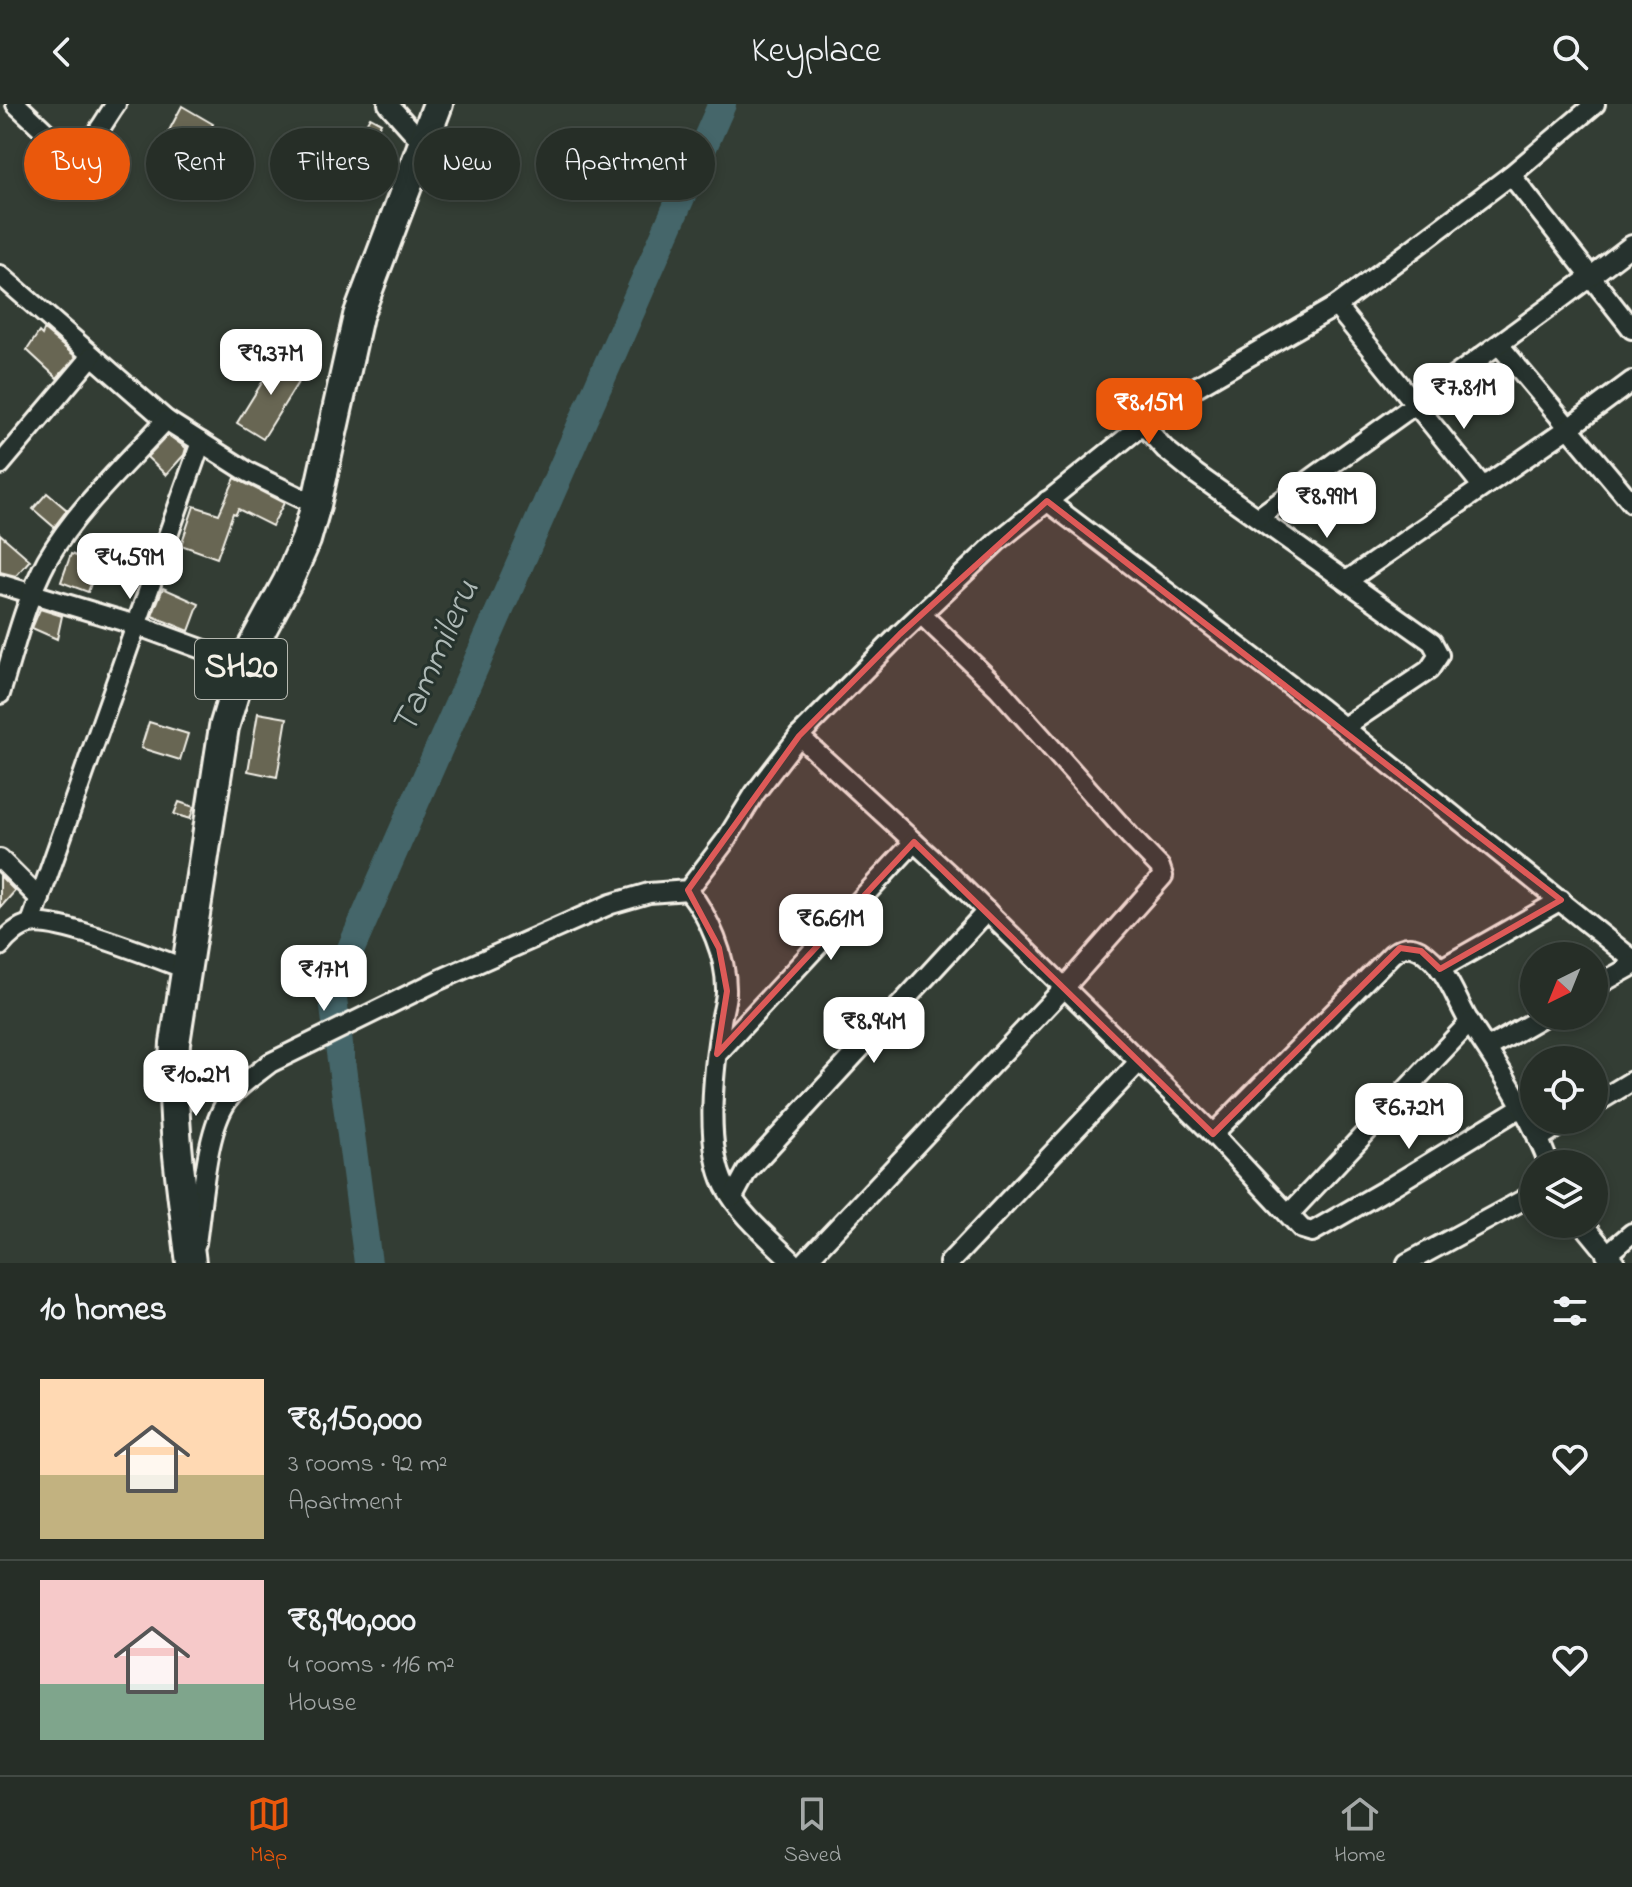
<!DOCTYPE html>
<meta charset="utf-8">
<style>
:root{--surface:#262e27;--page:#2e362f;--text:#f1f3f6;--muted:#a4a8a7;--line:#424a44;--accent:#ea580c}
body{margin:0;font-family:"Indie Flower",sans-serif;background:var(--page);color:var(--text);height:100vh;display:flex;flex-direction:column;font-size:30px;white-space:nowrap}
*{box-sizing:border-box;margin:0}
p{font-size:26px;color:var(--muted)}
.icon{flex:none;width:44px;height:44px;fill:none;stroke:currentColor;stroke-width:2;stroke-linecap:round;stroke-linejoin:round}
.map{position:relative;height:1159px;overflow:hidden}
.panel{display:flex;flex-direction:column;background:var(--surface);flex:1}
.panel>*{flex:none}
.hud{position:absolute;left:24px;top:24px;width:800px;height:72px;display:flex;gap:16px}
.needle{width:52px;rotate:223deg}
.tools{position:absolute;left:1520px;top:838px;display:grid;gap:16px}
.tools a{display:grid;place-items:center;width:88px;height:88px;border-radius:50%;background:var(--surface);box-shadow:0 4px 12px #0003,0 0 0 2px var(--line);font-size:40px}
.price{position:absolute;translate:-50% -68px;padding:0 18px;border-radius:16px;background:#fff;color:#222;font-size:26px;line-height:52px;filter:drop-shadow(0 2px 4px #0008)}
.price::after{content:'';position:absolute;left:50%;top:48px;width:24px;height:18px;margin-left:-12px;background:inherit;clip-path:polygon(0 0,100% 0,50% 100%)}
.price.on{background:var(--accent);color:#fff}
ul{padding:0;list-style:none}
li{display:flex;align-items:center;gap:24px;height:200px;padding:0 40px}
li+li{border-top:2px solid var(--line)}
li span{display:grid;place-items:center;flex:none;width:224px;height:160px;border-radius:0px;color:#555}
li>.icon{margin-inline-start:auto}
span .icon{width:96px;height:96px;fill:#fffc;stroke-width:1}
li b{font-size:34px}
h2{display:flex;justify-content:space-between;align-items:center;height:96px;padding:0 40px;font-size:34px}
.pill{padding:0 28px;border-radius:36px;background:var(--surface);box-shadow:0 4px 12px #0003,0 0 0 2px var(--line);font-size:28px;line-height:72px}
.pill.on{background:var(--accent);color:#fff}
header{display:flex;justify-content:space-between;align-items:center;height:104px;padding:0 40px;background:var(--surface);font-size:36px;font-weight:600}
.tab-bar{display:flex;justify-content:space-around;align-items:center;height:112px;border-top:2px solid var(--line);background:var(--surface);font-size:22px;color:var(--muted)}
.tab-bar a{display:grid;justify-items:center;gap:4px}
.tab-bar .on{color:var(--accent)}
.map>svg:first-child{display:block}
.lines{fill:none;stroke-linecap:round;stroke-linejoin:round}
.river{stroke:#44666a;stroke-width:28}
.building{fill:#686652;stroke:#f4f1e8;stroke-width:2}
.minor-casing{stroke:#f4f1e8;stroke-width:24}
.primary-casing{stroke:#f4f1e8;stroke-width:34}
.minor{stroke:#26332d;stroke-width:18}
.primary{stroke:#26332d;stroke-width:28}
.marked{fill:#de5a58;fill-opacity:0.2;stroke:#de5a58;stroke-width:6;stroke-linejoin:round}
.labels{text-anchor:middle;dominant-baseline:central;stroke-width:6;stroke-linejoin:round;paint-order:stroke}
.shield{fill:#26332d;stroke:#b6b8b0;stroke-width:2}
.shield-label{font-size:34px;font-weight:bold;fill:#f4f1e8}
.water-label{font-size:38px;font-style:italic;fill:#aeb9b6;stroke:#26332d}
</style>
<header><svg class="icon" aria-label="back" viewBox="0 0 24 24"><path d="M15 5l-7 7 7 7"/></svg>Keyplace<svg class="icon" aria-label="search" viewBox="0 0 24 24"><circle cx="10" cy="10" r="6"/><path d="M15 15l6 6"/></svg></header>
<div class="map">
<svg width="1632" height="1159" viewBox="0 0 1632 1159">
<rect width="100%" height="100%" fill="#333d34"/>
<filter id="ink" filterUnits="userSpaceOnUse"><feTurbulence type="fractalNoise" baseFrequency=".0125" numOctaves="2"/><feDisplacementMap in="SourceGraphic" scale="16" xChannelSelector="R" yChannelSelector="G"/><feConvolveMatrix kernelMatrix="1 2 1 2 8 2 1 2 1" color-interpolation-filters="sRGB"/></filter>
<g filter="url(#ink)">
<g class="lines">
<!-- river -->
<polyline class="river" points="368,1159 332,888 722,0"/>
</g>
<!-- building -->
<g class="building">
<polygon points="182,2 213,20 182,75 153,57"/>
<polygon points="370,13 381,19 368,41 357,35"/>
<polygon points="44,226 76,253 57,274 27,246 39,228 42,231"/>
<polygon points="279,251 305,267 263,335 237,319"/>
<polygon points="168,331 186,344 184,351 166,371 147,353"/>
<polygon points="235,374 284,399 272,422 238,405 236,410 233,409 217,454 181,441 194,402 219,410"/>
<polygon points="47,389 67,406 54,423 33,405"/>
<polygon points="0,430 30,456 16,472 0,468"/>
<polygon points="71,450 98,460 88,488 61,478"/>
<polygon points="163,484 199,500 189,527 152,512"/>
<polygon points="40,505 62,512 57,535 32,524"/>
<polygon points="258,609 287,614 277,673 248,667"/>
<polygon points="149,618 188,630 180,656 141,644"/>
<polygon points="179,698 194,703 190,715 174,710"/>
<polygon points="0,772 15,787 0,804"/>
</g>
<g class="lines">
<defs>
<g id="minor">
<path d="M16,0L66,47C89,52 104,16 116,0"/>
<polyline points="388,0 422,38"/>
<polyline points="1511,71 1632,225"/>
<polyline points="0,171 166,316 248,368 316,401"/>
<polyline points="1336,202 1482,382"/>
<polyline points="1500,242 1632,399"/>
<polyline points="1143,321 1165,345 1196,370 1432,538 1439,551 1429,566 1344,623"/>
<polyline points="0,361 92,252"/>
<polyline points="1047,397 1321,605 1632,855"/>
<path d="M1259,413C1383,322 1510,235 1632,141"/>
<polyline points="1348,476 1570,323 1632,277"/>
<polyline points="0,480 136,521 243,560"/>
<path d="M0,590C14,545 25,497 47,456C77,404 126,360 166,316"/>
<polyline points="799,632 950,771 1213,1030 1302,1125 1312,1128 1392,1082 1523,1002"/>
<polyline points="0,755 40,795"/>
<path d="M688,786C709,813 727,853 726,888C726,898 722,908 721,918C714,963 704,1040 725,1082C740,1111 771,1136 794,1159"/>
<polyline points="31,819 201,338"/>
<path d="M0,842C7,833 19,822 30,820C58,814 158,855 189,866"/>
<polyline points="1440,865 1561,796"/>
<polyline points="1594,883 1632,862"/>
<polyline points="1488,944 1544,912"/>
<polyline points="717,950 914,738"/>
<polyline points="1594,1000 1632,977"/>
<path d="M1213,1030L1392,850C1401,843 1409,840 1420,846C1448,864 1455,895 1471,921C1501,966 1530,1010 1549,1060"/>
<polyline points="1538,1035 1568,1016"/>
<polyline points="733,1093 747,1067 987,807"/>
<polyline points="1289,1110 1470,918"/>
<polyline points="1583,1120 1615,1159"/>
<path d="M196,1139C202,1101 205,1035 224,1002C234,984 254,972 270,959L439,876L611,800L649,789L688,786L726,736L755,689L799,632L900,530L997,438L1135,327L1191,286L1336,202L1406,150L1511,71L1595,0"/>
<polyline points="1606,1151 1632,1129"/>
<polyline points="804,1159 1064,884 1163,772 1160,763 1130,732 998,584 921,510"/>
<polyline points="949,1159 1139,958"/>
<polyline points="1407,1159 1534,1090"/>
</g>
<path id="primary" d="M191,1159C182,1085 170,1013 175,939L224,623L243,560L288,477L306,436L316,401L358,212L438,0"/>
</defs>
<!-- minor casing -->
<use href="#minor" class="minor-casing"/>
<!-- primary casing -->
<use href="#primary" class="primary-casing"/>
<!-- minor -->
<use href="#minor" class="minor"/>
<!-- primary -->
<use href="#primary" class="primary"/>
</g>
</g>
<!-- marked area -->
<path class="marked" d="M1047,397L1561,796L1440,865L1421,847L1400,844L1213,1030L914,738L717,950L727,887L719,844L688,786L799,632L900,530Z"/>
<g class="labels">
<!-- shield labels -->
<rect class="shield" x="195" y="535" width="92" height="60" rx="6"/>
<g class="shield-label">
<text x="241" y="565">SH20</text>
</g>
<!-- water labels -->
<g class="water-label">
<text transform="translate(437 554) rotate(-66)">Tammileru</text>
</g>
</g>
</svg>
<div class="tools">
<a><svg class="needle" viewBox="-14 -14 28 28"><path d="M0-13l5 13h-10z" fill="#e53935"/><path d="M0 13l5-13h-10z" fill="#a4a8a7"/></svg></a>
<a><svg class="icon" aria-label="locate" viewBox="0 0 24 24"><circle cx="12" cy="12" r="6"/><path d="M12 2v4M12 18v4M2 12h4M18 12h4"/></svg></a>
<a><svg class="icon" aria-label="layers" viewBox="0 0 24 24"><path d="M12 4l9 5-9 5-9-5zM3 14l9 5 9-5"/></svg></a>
</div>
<b class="price" style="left:271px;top:293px">₹9.37M</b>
<b class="price" style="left:1464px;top:327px">₹7.81M</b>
<b class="price on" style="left:1149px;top:342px">₹8.15M</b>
<b class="price" style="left:1327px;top:436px">₹8.99M</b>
<b class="price" style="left:130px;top:497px">₹4.59M</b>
<b class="price" style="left:831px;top:858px">₹6.61M</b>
<b class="price" style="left:324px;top:909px">₹17M</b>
<b class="price" style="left:874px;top:961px">₹8.94M</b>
<b class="price" style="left:196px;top:1014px">₹10.2M</b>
<b class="price" style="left:1409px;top:1047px">₹6.72M</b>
<div class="hud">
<a class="pill on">Buy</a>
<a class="pill">Rent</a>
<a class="pill">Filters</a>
<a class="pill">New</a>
<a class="pill">Apartment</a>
</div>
</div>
<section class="panel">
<h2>10 homes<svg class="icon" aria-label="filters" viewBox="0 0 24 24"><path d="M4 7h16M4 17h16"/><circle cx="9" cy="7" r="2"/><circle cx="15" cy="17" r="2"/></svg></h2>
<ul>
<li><span style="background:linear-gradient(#ffd9b3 60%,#c2b280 0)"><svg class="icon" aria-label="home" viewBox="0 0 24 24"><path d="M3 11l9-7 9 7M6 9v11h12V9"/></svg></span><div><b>₹8,150,000</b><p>3 rooms · 92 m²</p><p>Apartment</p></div><svg class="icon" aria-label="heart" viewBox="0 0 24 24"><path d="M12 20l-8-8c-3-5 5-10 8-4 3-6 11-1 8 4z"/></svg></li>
<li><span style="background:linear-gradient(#f6c9c9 65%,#7fa58c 0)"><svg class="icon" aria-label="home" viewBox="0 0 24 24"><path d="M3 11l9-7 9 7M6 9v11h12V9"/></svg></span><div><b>₹8,940,000</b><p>4 rooms · 116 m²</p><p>House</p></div><svg class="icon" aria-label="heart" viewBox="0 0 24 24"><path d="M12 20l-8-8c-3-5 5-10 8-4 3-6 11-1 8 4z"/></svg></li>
</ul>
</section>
<nav class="tab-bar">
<a class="on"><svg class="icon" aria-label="map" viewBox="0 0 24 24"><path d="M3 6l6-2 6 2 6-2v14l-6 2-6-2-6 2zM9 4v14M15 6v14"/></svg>Map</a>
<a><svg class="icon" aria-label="saved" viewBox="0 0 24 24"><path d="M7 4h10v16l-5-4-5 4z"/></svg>Saved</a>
<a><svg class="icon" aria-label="home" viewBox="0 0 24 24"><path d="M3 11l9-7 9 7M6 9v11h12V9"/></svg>Home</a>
</nav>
